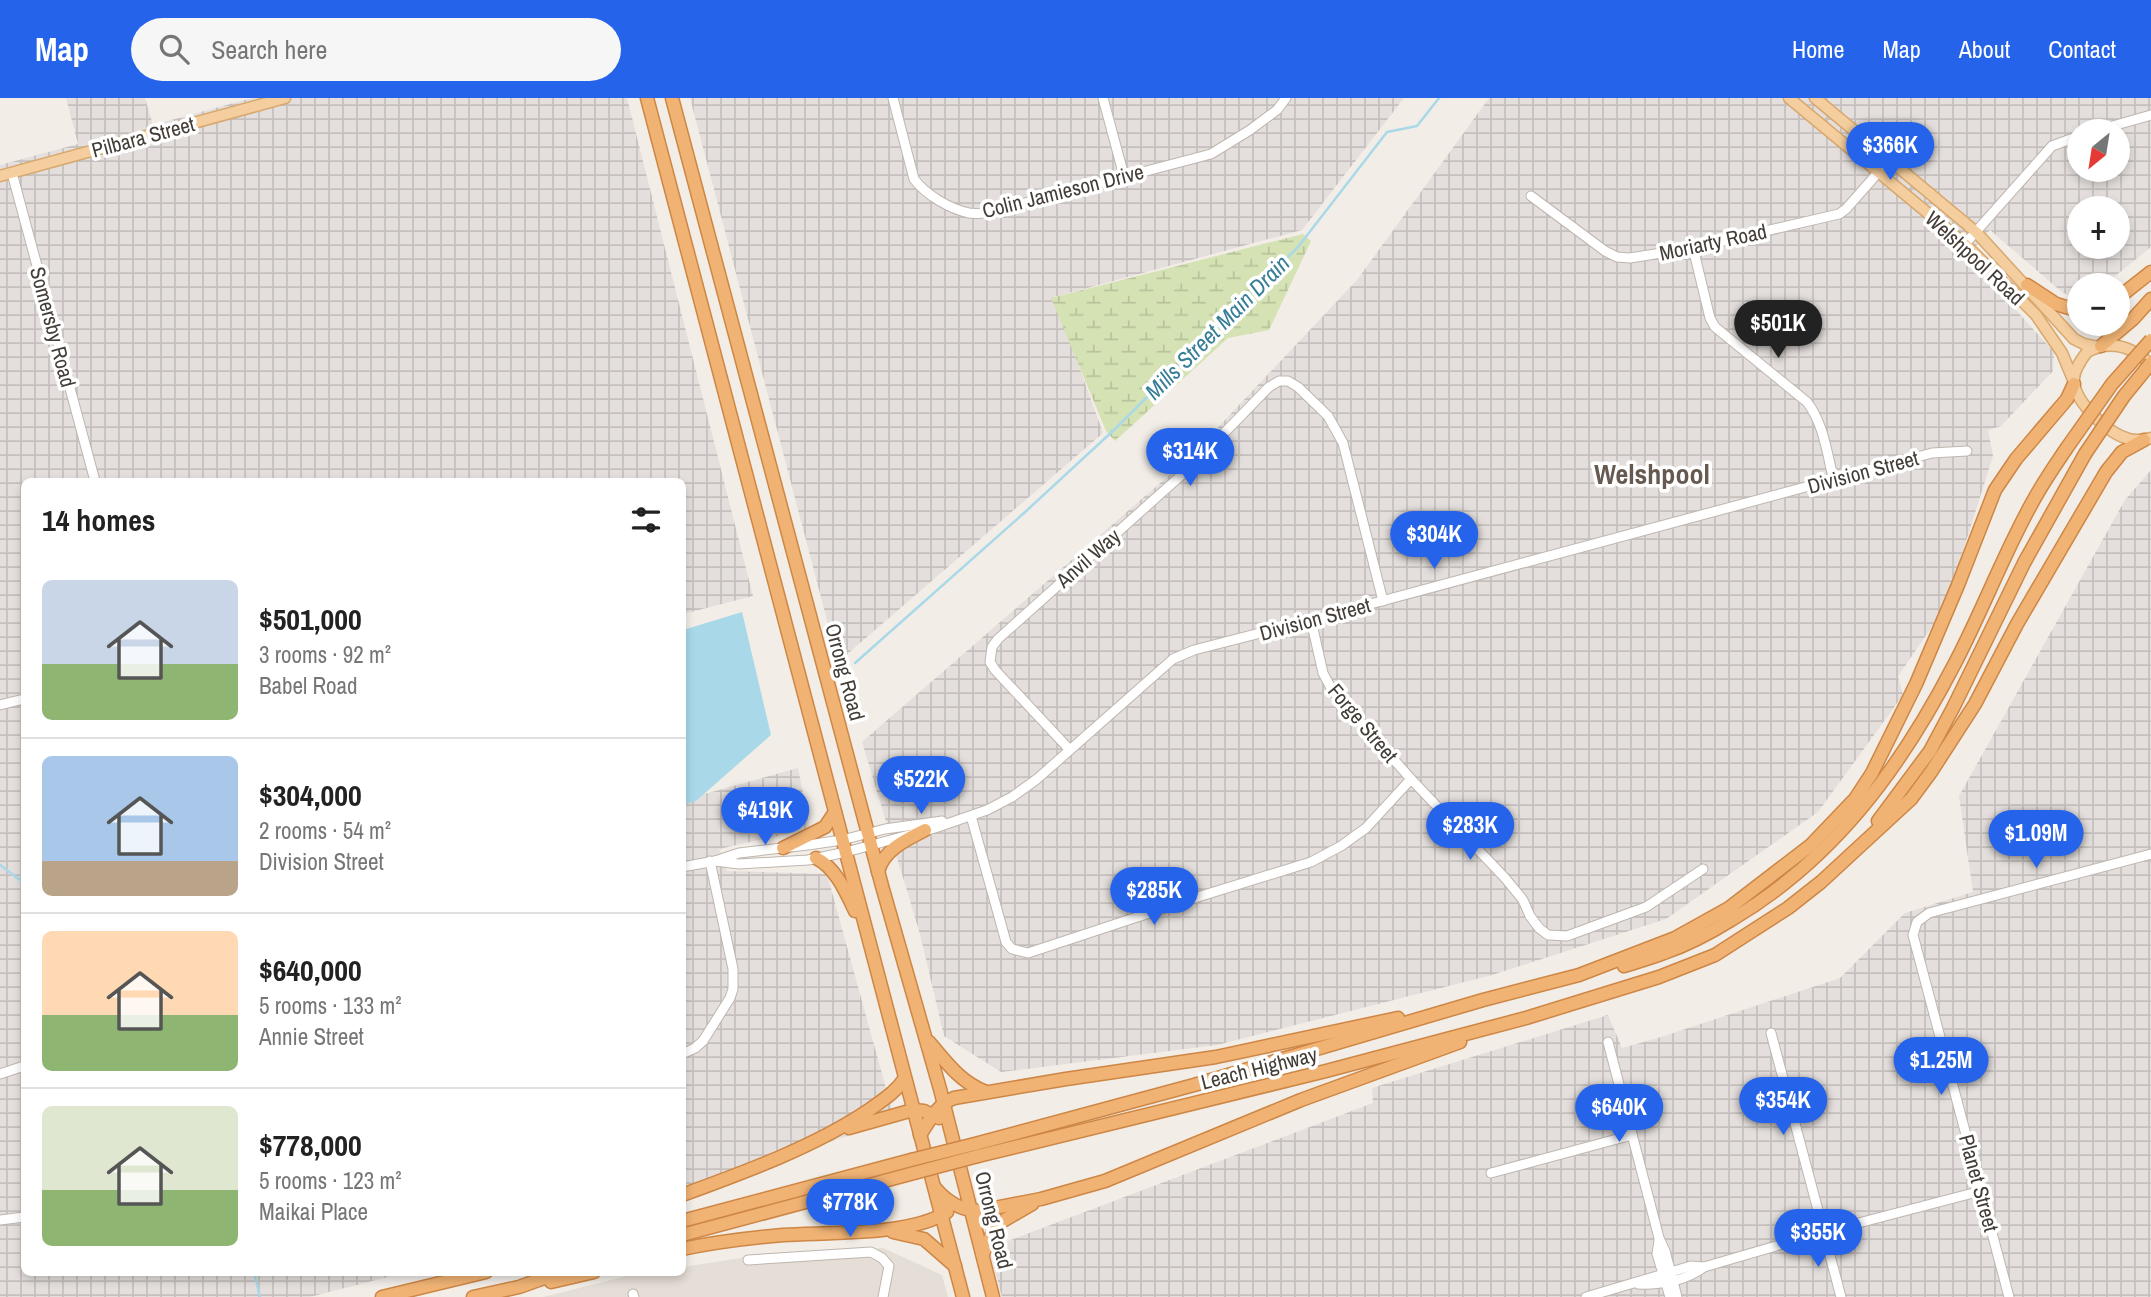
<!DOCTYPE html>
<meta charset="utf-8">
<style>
:root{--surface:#fff;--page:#f6f6f6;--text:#222;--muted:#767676;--line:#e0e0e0;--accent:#2563eb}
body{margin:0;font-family:"Archivo Narrow",sans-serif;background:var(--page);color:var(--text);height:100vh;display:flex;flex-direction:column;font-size:26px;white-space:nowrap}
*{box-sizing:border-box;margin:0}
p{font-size:23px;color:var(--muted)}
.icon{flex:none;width:38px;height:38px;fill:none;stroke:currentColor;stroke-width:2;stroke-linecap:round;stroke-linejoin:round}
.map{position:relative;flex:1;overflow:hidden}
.drawer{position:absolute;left:21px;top:380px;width:665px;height:798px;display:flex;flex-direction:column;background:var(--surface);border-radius:10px;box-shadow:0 4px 10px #0003}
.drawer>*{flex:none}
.needle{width:46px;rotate:210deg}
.tools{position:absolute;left:2067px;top:21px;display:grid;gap:14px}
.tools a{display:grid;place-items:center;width:63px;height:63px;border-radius:50%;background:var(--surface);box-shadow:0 4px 10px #0003;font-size:35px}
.price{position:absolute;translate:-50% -60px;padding:0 16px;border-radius:24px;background:var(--accent);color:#fff;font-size:23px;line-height:46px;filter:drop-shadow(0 2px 4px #0008)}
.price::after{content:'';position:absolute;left:50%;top:42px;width:21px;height:16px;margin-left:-10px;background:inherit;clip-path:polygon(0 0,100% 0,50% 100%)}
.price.current{background:#222;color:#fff}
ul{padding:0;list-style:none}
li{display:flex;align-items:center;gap:21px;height:175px;padding:0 21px}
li+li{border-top:2px solid var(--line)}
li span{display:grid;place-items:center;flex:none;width:196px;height:140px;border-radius:10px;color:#555}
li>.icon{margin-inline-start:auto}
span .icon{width:84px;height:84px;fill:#fffc;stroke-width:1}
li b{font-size:30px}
h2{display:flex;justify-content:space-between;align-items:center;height:84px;padding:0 21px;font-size:30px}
header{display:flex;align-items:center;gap:42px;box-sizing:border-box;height:98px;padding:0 35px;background:var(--accent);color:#fff}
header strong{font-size:33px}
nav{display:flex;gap:38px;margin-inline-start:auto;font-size:24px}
.search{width:490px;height:63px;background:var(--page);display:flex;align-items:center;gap:18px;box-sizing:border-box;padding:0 24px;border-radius:38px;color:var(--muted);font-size:26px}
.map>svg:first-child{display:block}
.residential{fill:#e5ded6}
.industrial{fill:url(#industrial-grid);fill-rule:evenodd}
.wetland{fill:url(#wetland-marsh)}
.water{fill:#a9d9e9}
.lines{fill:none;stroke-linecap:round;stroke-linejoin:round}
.stream{stroke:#a9d9e9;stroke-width:2.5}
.minor-casing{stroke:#bfb6ae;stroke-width:11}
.major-casing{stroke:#d8a86f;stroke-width:13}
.highway-casing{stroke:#ce8645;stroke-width:15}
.minor{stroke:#fff;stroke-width:9}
.major{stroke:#f4ce9e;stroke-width:10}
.highway{stroke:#f0b374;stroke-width:12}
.highway-bridge-casing{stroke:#ce8645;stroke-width:15;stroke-linecap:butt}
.highway-bridge{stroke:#f0b374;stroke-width:12}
.labels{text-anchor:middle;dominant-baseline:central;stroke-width:7;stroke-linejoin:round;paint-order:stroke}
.street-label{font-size:21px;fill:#443d37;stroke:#fff}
.water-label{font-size:23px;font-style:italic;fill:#367d97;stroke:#fff}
.district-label{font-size:28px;font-weight:bold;fill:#66594f;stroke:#fff}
</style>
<header>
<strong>Map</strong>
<div class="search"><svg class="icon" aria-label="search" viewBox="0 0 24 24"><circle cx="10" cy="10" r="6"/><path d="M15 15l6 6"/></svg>Search here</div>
<nav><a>Home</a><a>Map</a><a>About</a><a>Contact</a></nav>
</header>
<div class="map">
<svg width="2151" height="1199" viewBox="0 0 2151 1199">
<defs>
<pattern id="industrial-grid" width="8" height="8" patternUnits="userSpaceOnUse" patternTransform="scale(1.75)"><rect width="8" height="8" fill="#e4dfdc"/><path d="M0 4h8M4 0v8" fill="none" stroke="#c5c0bd"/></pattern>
<pattern id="wetland-marsh" width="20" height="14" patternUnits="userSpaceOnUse" patternTransform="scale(1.75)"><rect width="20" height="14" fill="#d5e2b4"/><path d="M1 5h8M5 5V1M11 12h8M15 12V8" fill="none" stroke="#b8c39b"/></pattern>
</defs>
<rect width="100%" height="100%" fill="#f2ede7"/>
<!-- residential -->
<polygon class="residential" points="883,1150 942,1177 948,1199 543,1199 635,1176 649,1174 682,1174 683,1169 774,1155"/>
<!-- industrial -->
<g class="industrial">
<polygon points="66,0 145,0 153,27 252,0 627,0 753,498 683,516 682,383 24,383 24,1174 407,1174 310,1199 0,1199 0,67 78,46"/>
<polygon points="690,0 1404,0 1302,132 1054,199 1103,335 838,564"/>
<path d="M1489,0H2151V149L2104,187H2079V198L2076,199L2063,195L1990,132L1967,158L2054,254L2053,273L2001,328L1988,332L1993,358L1945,510L1898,578L1903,597L1818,714L1666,821L1492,877L1217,947L1001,974L944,938L920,836L862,644L1190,359L1357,182ZM2079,33H2118V72H2079ZM2079,110H2118V149H2079Z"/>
<polygon points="2151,372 2151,1199 1002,1199 991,1158 1008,1143 1373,1005 1372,990 1608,917 1622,950 1658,940 1840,880 1905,815 1973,794 1959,698 2125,402"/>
<polygon points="798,670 810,731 719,751 727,773 827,776 895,1023 683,1090 683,702"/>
</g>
<!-- wetland -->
<polygon class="wetland" points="1303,136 1311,143 1269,232 1228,240 1115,343 1106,333 1051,200"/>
<!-- water -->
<polygon class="water" points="742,514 771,637 696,703 683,707 683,532"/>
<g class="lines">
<!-- stream -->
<g class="stream">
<polyline points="855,565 1024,415 1115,331 1298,149 1387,34 1417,28 1439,0"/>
<polyline points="0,767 24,785"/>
<polyline points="254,1174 260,1199"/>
</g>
<defs>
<g id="minor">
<path d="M893,0L914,81C926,97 950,111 969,115C975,116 981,115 987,115L1211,56L1250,32L1277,12L1286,0"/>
<polyline points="1103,0 1124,78"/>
<polyline points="2095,33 2151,17"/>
<polyline points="12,75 95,383"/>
<polyline points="1531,98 1605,153 1617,159 1630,160 1693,150 1839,116 1846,111 1890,61"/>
<polyline points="1965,146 2052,48 2079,38"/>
<path d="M1693,150L1710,220L1715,229L1807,304C1824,326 1827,356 1834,383"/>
<polyline points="1311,522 1323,575 1332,592 1411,681 1505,780 1523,802 1530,818 1539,830 1548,837 1567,838 1646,809 1703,771"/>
<polyline points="0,607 24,601"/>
<polyline points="1069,651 995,572 990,564 992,549 998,541 1196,364 1269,289 1279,283 1288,283 1298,289 1328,318 1343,345 1383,503"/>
<polyline points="971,718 1006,844 1012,851 1028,855 1201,798 1311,764 1341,748 1366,730 1411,681"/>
<polyline points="715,763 739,766 808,762 846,754 935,730 987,712 1012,699 1037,681 1173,561 1194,552 1311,522 1932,355 1967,353"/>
<polyline points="682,769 715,763 739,755 808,747 842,742 885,731 942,723"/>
<polyline points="1771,935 1841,1199"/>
<polyline points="1608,944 1659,1140 1665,1153 1677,1199"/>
<polyline points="682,956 695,950 703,943 730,900 733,891 733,871 710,763"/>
<polyline points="0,976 24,968"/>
<polyline points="1491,1075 1632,1037"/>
<polyline points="0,1122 24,1119"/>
<polyline points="1659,1142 1657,1156 1670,1199"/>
<polyline points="748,1162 871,1154 882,1160 889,1168 883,1199"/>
<path d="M1638,1186C1660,1187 1686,1183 1704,1169"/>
<polyline points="633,1196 634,1199"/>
<polyline points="1586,1199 1691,1168 1704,1169 1824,1134 1981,1093"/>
<polyline points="2009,1199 1913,837 1917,824 1929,815 2151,756"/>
</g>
<g id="major">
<polyline points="1789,0 1965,146 2036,217 2062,255 2074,284"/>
<polyline points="1815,0 1976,134 2074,241 2084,246 2099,249"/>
<polyline points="0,78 285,0"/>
<path d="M2151,267C2133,249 2111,241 2087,254C2081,262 2073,273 2074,283C2075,305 2109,336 2129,341C2137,343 2144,342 2151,340"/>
</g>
<g id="highway">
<polyline points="647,0 963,1199"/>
<polyline points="672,0 882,788 940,991 993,1199"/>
<polyline points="2027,187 2056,206 2079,213"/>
<polyline points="2118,200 2151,174"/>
<polyline points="2101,248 2133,221 2151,201"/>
<polyline points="1878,723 1930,653 1953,610 2024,465 2085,356"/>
<polyline points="783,750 825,729 835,714"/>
<path d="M816,760C836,770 846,794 855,813"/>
<path d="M878,774C883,752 907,741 925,732"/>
<path d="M1624,868C1637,864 1651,860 1664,855C1687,847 1710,835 1731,822C1833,762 1900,671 1954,567C1982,514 2003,457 2032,405C2042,386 2054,369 2066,351"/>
<path d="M929,944C947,965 960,984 986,994"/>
<polyline points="849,1030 913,1012 924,1013 939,1020"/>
<path d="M920,1037C930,1022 937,1007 954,1000L1066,981L1216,959L1398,920"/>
<polyline points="975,1046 1194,987 1483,902 1579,877 1675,840 1729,810 1811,747 1855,701 1872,675 1916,586 1958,487 1995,392 2016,361 2067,301 2074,286"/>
<polyline points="978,1058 1326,973 1526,920 1659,879 1715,857 1788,810 1821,784 1911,701 1931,674 1975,606 2017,526 2106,374 2122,354 2144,342"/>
<path d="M935,1090C947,1104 960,1112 979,1113L1041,1101L1105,1083L1301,1002L1460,944"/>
<path d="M682,1097C745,1074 814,1049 869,1012C883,1002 896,994 905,980"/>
<polyline points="682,1123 911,1062"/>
<polyline points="893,1134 924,1141 955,1168"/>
<polyline points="682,1137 914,1075"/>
<path d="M682,1151C716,1144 749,1140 783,1137C827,1134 911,1138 947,1114"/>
<polyline points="983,1156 996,1127 1032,1106"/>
<polyline points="551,1184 594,1174"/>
<polyline points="382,1199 486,1174"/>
<polyline points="473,1199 519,1189 561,1174"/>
</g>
</defs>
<!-- minor casing -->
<use href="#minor" class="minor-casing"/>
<!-- major casing -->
<use href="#major" class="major-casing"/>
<!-- highway casing -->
<use href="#highway" class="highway-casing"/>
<!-- minor -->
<use href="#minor" class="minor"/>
<!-- major -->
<use href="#major" class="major"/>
<!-- highway -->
<use href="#highway" class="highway"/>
<defs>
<g id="highway-bridge">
<polyline points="2066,351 2112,286 2151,242"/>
<polyline points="2085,356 2124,298 2151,265"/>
<polyline points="911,1062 975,1046"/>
<polyline points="914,1075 978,1058"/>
</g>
</defs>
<!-- highway-bridge casing -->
<use href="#highway-bridge" class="highway-bridge-casing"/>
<!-- highway-bridge -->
<use href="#highway-bridge" class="highway-bridge"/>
</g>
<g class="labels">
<!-- street labels -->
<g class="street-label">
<text transform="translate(143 39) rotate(-15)">Pilbara Street</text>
<text transform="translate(1063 93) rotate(-14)">Colin Jamieson Drive</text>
<text transform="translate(1713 144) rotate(-12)">Moriarty Road</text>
<text transform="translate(1975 160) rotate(43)">Welshpool Road</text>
<text transform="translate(53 229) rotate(75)">Somersby Road</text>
<text transform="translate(1863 374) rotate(-15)">Division Street</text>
<text transform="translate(1088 460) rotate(-41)">Anvil Way</text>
<text transform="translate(1315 521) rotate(-15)">Division Street</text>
<text transform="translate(845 574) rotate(75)">Orrong Road</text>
<text transform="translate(1363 625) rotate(50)">Forge Street</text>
<text transform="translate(1259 970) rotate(-14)">Leach Highway</text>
<text transform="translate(1979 1085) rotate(75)">Planet Street</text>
<text transform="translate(994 1122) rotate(76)">Orrong Road</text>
</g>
<!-- water labels -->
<g class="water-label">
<text transform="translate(1217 229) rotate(-45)">Mills Street Main Drain</text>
</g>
<!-- district labels -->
<g class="district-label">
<text x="1652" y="376">Welshpool</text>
</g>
</g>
</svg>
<div class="tools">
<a><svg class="needle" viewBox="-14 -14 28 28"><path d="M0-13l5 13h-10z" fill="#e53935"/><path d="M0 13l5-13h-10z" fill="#767676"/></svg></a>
<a>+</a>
<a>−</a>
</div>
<b class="price" style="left:1890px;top:84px">$366K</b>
<b class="price current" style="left:1778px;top:262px">$501K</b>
<b class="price" style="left:1190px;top:390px">$314K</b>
<b class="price" style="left:1434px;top:473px">$304K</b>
<b class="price" style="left:921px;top:718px">$522K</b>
<b class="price" style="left:765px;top:749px">$419K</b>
<b class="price" style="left:1470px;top:764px">$283K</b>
<b class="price" style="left:2036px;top:772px">$1.09M</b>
<b class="price" style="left:1154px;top:829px">$285K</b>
<b class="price" style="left:1941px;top:999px">$1.25M</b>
<b class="price" style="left:1783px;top:1039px">$354K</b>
<b class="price" style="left:1619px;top:1046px">$640K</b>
<b class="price" style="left:850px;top:1141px">$778K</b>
<b class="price" style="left:1818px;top:1171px">$355K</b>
<section class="drawer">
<h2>14 homes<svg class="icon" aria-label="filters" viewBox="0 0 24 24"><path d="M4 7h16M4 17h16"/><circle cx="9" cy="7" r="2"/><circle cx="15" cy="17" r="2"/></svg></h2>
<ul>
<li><span style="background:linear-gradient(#c9d6e8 60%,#8fb573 0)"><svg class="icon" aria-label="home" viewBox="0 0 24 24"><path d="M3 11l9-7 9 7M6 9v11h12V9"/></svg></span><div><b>$501,000</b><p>3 rooms · 92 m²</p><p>Babel Road</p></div></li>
<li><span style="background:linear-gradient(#a9c7e8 75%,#b9a48a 0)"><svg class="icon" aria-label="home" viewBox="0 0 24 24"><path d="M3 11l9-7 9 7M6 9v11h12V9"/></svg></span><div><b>$304,000</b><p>2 rooms · 54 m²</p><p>Division Street</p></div></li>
<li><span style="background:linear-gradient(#ffd9b3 60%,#8fb573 0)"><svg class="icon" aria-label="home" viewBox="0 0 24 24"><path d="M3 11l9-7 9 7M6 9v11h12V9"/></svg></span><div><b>$640,000</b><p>5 rooms · 133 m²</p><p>Annie Street</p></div></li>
<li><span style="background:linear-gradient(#dfe7d0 60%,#8fb573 0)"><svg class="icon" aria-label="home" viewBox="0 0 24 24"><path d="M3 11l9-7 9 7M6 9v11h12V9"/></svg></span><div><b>$778,000</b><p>5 rooms · 123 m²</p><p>Maikai Place</p></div></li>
</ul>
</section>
</div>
